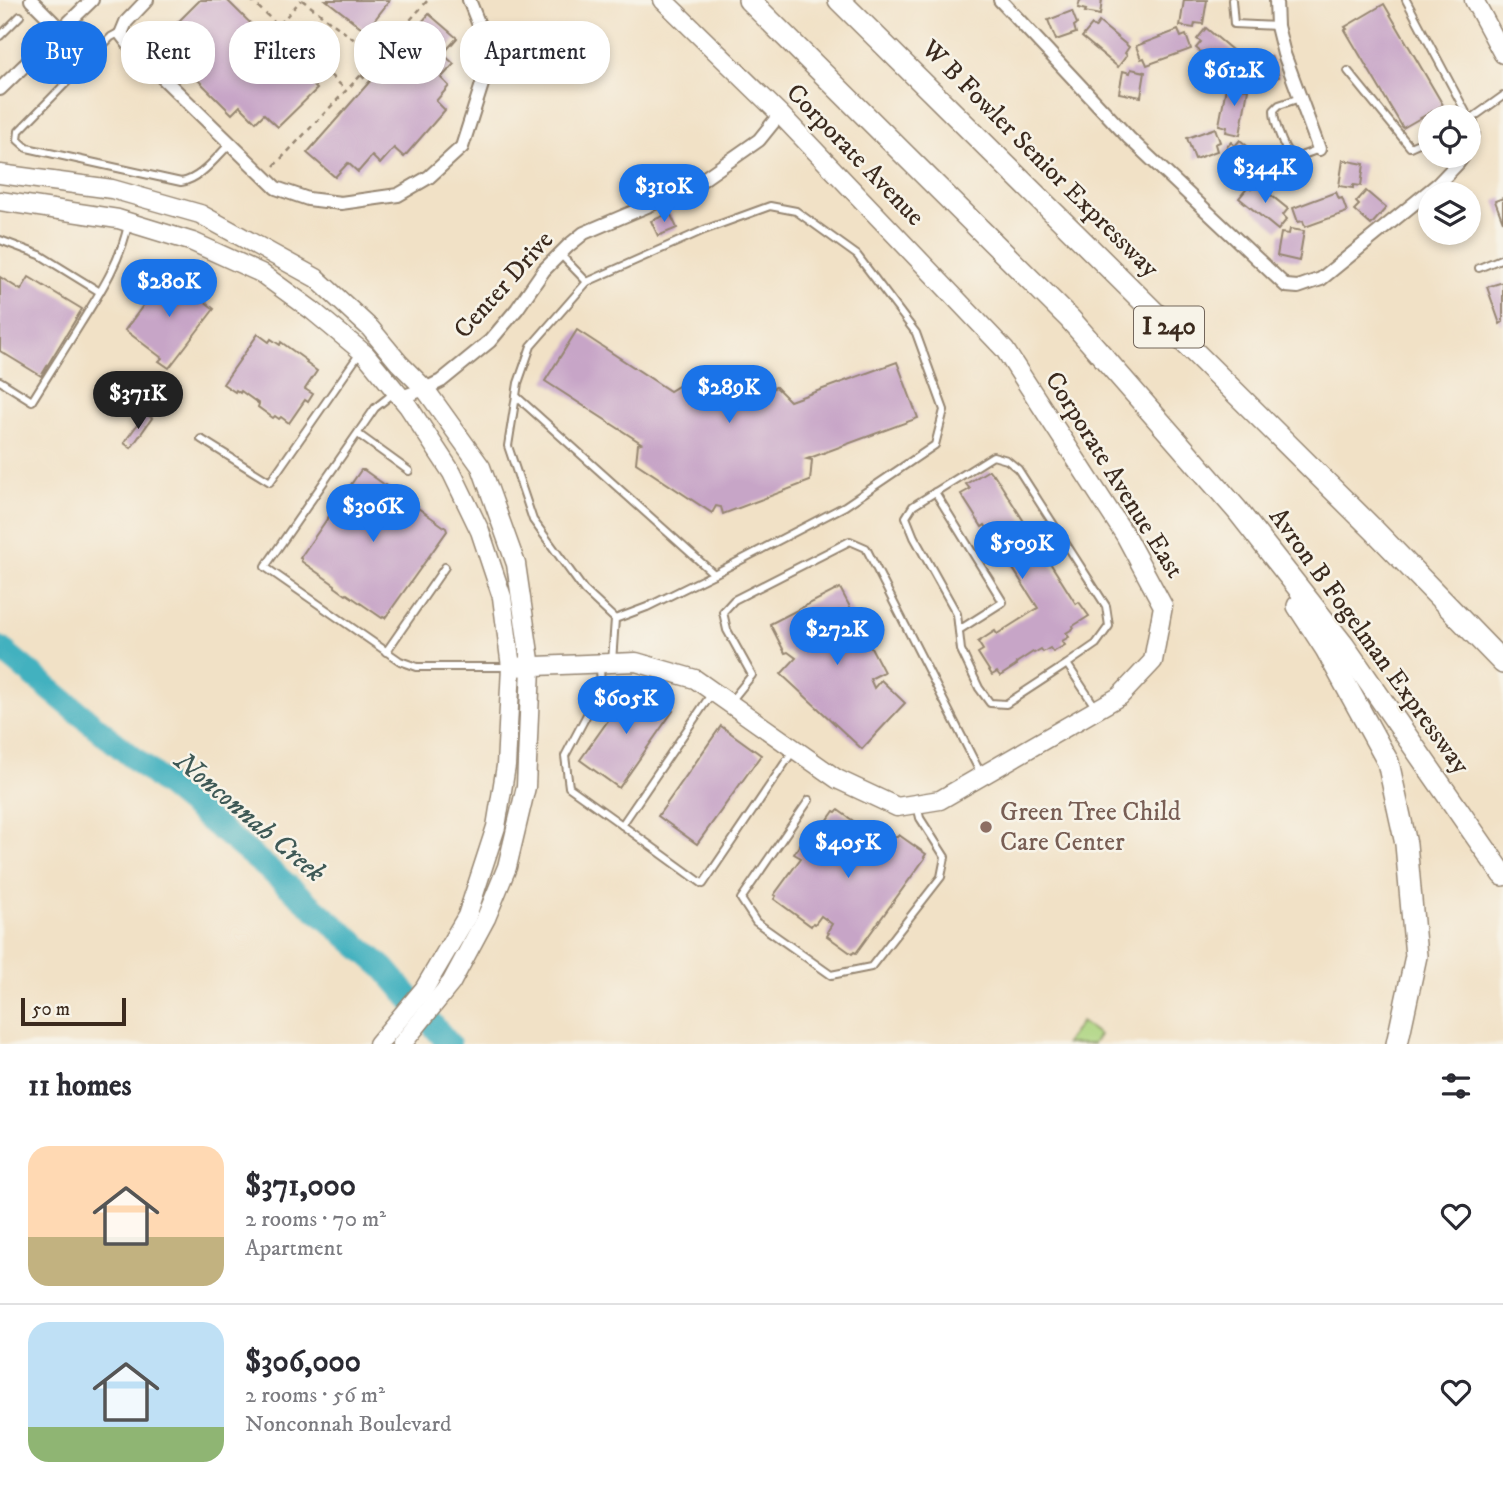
<!DOCTYPE html>
<meta charset="utf-8">
<style>
:root{--surface:#fff;--page:#f7f7f7;--text:#2b2b33;--muted:#7c7c81;--line:#e1e1e2;--accent:#1a73e8}
body{margin:0;font-family:"IM FELL DW Pica",serif;background:var(--page);color:var(--text);height:100vh;display:flex;flex-direction:column;font-size:26px;white-space:nowrap}
*{box-sizing:border-box;margin:0}
p{font-size:23px;color:var(--muted)}
.icon{flex:none;width:38px;height:38px;fill:none;stroke:currentColor;stroke-width:2;stroke-linecap:round;stroke-linejoin:round}
.map{position:relative;height:1044px;overflow:hidden}
.panel{display:flex;flex-direction:column;background:var(--surface);flex:1}
.panel>*{flex:none}
.banner{position:absolute;left:21px;top:21px;width:700px;height:63px;display:flex;gap:14px}
.controls{position:absolute;left:1418px;top:105px;display:grid;gap:14px}
.controls a{display:grid;place-items:center;width:63px;height:63px;border-radius:50%;background:var(--surface);box-shadow:0 4px 10px #0003;font-size:35px}
.scale{position:absolute;left:21px;bottom:18px;width:105px;box-sizing:border-box;padding-left:7px;border:4px solid #3b2a1e;border-top:0;font-size:19px;line-height:24px;white-space:nowrap;color:#3b2a1e;-webkit-text-stroke:5px #f7f3e8;paint-order:stroke}
.price{position:absolute;translate:-50% -60px;padding:0 16px;border-radius:24px;background:var(--accent);color:#fff;font-size:23px;line-height:46px;filter:drop-shadow(0 2px 4px #0008)}
.price::after{content:'';position:absolute;left:50%;top:42px;width:21px;height:16px;margin-left:-10px;background:inherit;clip-path:polygon(0 0,100% 0,50% 100%)}
.price.on{background:#222;color:#fff}
ul{padding:0;list-style:none}
li{display:flex;align-items:center;gap:21px;height:175px;padding:0 28px}
li+li{border-top:2px solid var(--line)}
li span{display:grid;place-items:center;flex:none;width:196px;height:140px;border-radius:21px;color:#555}
li>.icon{margin-inline-start:auto}
span .icon{width:84px;height:84px;fill:#fffc;stroke-width:1}
li b{font-size:30px}
h2{display:flex;justify-content:space-between;align-items:center;height:84px;padding:0 28px;font-size:30px}
.pill{padding:0 24px;border-radius:28px;background:var(--surface);box-shadow:0 4px 10px #0003;font-size:24px;line-height:63px}
.pill.on{background:var(--accent);color:#fff}
.map>svg:first-child{display:block}
.green{fill:#acd47f;stroke:#747f4e;stroke-width:2}
.lines{fill:none;stroke-linecap:round;stroke-linejoin:round}
.river{stroke:#43b1bf;stroke-width:24}
.building{fill:#c7a5c7}
.lane-casing{stroke:#968672;stroke-width:10}
.street-casing{stroke:#968672;stroke-width:16}
.secondary-casing{stroke:#968672;stroke-width:21}
.highway-casing{stroke:#968672;stroke-width:24}
.path{stroke:#968672;stroke-width:2.5;stroke-dasharray:5 5;stroke-linecap:butt}
.lane{stroke:#fff;stroke-width:6}
.street{stroke:#fff;stroke-width:12}
.secondary{stroke:#fff;stroke-width:18}
.highway{stroke:#fff;stroke-width:21}
.education-dot{fill:#8d6e63;stroke:#f7f3e8;stroke-width:2.5}
.labels{text-anchor:middle;dominant-baseline:central;stroke-width:5;stroke-linejoin:round;paint-order:stroke}
.shield{fill:#f7f3e8;stroke:#73665b;stroke-width:2}
.shield-label{font-size:24px;font-weight:bold;fill:#3b2a1e}
.street-label{font-size:26px;fill:#3b2a1e;stroke:#f7f3e8}
.education-label{font-size:26px;fill:#785e54;stroke:#f7f3e8;text-anchor:start}
.water-label{font-size:28px;font-style:italic;fill:#3e5956;stroke:#f7f3e8}
</style>
<div class="map">
<svg width="1503" height="1044" viewBox="0 0 1503 1044">
<rect width="100%" height="100%" fill="#f7f3e8"/>
<filter id="ink" filterUnits="userSpaceOnUse"><feTurbulence type="fractalNoise" baseFrequency=".0143" numOctaves="2"/><feDisplacementMap in="SourceGraphic" scale="14" xChannelSelector="R" yChannelSelector="G"/><feConvolveMatrix kernelMatrix="1 2 1 2 8 2 1 2 1" color-interpolation-filters="sRGB"/></filter>
<filter id="wash" filterUnits="userSpaceOnUse"><feTurbulence type="fractalNoise" baseFrequency=".00686" numOctaves="4" result="noise"/><feDisplacementMap in="SourceGraphic" scale="28" xChannelSelector="R" yChannelSelector="G"/><feGaussianBlur stdDeviation="1.57" result="paint"/><feColorMatrix in="noise" values="0 0 0 0 0 0 0 0 0 0 0 0 0 0 0 0 0 1.4 0 .05"/><feComposite in="paint" operator="in"/></filter>
<g filter="url(#wash)">
<rect width="100%" height="100%" fill="#f1e1c6"/>
<!-- green -->
<polygon class="green" points="1081,1022 1099,1035 1093,1044 1065,1044"/>
<g class="lines">
<!-- river -->
<polyline class="river" points="0,648 272,872 384,968 449,1044"/>
</g>
<g id="blocks">
<!-- building -->
<g class="building">
<polygon points="200,0 227,0 317,89 278,127 264,114 256,122 240,106 232,114 188,70 196,62 182,48 190,40 175,25"/>
<polygon points="326,0 390,0 366,31"/>
<polygon points="1080,0 1102,0 1100,15 1085,12 1086,10 1078,8"/>
<polygon points="1184,0 1207,0 1203,24 1195,23 1194,28 1180,26"/>
<polygon points="1384,4 1443,105 1403,128 1345,30 1347,29 1345,27"/>
<polygon points="1072,11 1077,24 1074,26 1076,33 1056,40 1048,20"/>
<polygon points="429,14 457,38 443,54 454,64 441,78 449,86 436,101 445,110 404,157 394,148 380,164 372,156 358,172 348,163 335,177 307,153"/>
<polygon points="1099,22 1129,47 1125,53 1127,55 1118,67 1082,37 1092,25 1095,28"/>
<polygon points="1206,28 1244,60 1235,71 1232,69 1228,75 1196,48 1201,42 1197,39"/>
<polygon points="1178,30 1181,37 1186,35 1191,49 1147,65 1144,58 1141,59 1136,46"/>
<polygon points="1271,56 1279,77 1255,85 1250,72 1253,71 1251,64"/>
<polygon points="1131,69 1145,72 1141,97 1119,93 1123,71 1130,73"/>
<polygon points="1227,82 1242,84 1241,88 1248,89 1240,135 1226,132 1227,127 1219,125"/>
<polygon points="1215,128 1220,142 1215,144 1217,151 1195,159 1187,138"/>
<polygon points="1240,140 1274,169 1265,180 1262,178 1257,183 1222,153 1231,142 1235,146"/>
<polygon points="1343,160 1364,164 1361,186 1353,185 1353,188 1339,186"/>
<polygon points="1256,183 1288,209 1283,215 1287,219 1278,230 1239,198 1249,186 1251,189"/>
<polygon points="1366,191 1386,208 1371,225 1354,210 1359,205 1356,202"/>
<polygon points="1336,192 1339,199 1342,198 1347,212 1305,227 1303,221 1298,222 1293,208"/>
<polygon points="1503,198 1503,222 1495,201"/>
<polygon points="670,213 677,228 658,236 651,221"/>
<polygon points="1290,229 1304,231 1299,261 1277,256 1281,233 1289,234"/>
<polygon points="168,272 214,309 169,368 159,361 162,358 125,330"/>
<polygon points="0,277 21,290 29,277 82,309 41,376 0,351"/>
<polygon points="1503,282 1503,322 1500,324 1487,287"/>
<polygon points="577,330 670,391 690,379 728,403 727,406 732,407 733,404 776,387 790,401 897,362 918,418 807,459 812,460 810,481 723,514 721,507 716,506 712,513 636,463 638,444 641,443 545,381"/>
<polygon points="258,334 269,342 271,339 280,345 281,342 307,361 306,363 317,371 305,389 313,394 308,402 305,400 289,423 281,417 279,419 275,416 273,418 258,407 259,404 241,391 240,393 236,390 235,392 223,384"/>
<polygon points="145,414 152,418 131,448 124,443"/>
<polygon points="361,470 364,470 399,495 401,493 412,501 411,503 446,528 447,531 385,618 383,617 382,618 347,594 346,595 335,587 335,585 301,561 302,559 300,558"/>
<polygon points="989,470 993,475 994,474 1076,604 1079,602 1089,616 1073,626 1074,628 1066,633 1069,637 1062,641 1065,645 1053,652 1050,648 1043,652 1041,649 1034,653 1033,652 1016,663 1017,665 1000,676 997,672 992,675 978,653 983,650 978,642 995,631 997,634 1038,608 985,525 982,527 961,494 970,489 966,484"/>
<polygon points="840,588 884,672 870,679 874,688 881,680 905,703 862,749 781,674 796,658 788,652 785,653 770,624"/>
<polygon points="634,684 673,711 619,788 580,760"/>
<polygon points="721,726 761,755 697,844 658,816"/>
<polygon points="838,810 877,838 872,845 883,853 895,836 897,837 899,835 926,854 924,857 925,858 856,953 854,952 852,954 827,936 829,933 827,932 832,924 821,916 815,924 813,923 811,926 774,899 776,896 774,895 801,858 794,854 801,843 808,848 834,811 836,812"/>
</g>
</g>
</g>
<g filter="url(#ink)">
<use href="#blocks" fill-opacity="0" stroke="#968672" stroke-width="2"/>
<g class="lines">
<defs>
<g id="lane">
<polyline points="1232,0 1234,24 1277,26"/>
<polyline points="1406,0 1470,120"/>
<path d="M122,31L111,37L19,131L18,140L27,148L181,182C201,179 216,157 231,143"/>
<polyline points="0,36 20,16"/>
<polyline points="1348,71 1410,147 1430,138"/>
<path d="M1300,98L1279,105L1274,110C1274,123 1283,147 1291,156L1298,157L1319,149"/>
<polyline points="1468,121 1503,96"/>
<polyline points="0,240 40,255 100,292"/>
<polyline points="560,254 587,282"/>
<polyline points="1479,268 1503,258"/>
<path d="M0,381L32,401C48,375 65,349 81,323C101,291 120,262 128,225"/>
<polyline points="395,392 375,408 265,567 400,661 417,667 509,667"/>
<polyline points="516,396 714,574"/>
<polyline points="358,434 409,471"/>
<polyline points="201,439 270,482 360,353"/>
<polyline points="935,492 1003,602 959,630"/>
<polyline points="386,652 445,567"/>
<polyline points="612,662 615,619 647,607 714,574 845,506 935,445 944,410 916,333 857,255 796,211 770,206 704,230 587,282 531,346 518,383 508,446 533,520 584,590 615,619"/>
<polyline points="1067,664 1006,704 990,703 979,688 961,650 957,614 914,537 906,517 913,506 993,456 1007,460 1018,469 1106,606 1109,626 1096,644 1067,664 1096,708"/>
<polyline points="600,667 601,688 565,756 569,787 622,825 712,693"/>
<polyline points="731,701 752,675 727,630 723,612 734,600 850,541 866,548 981,774"/>
<polyline points="809,800 741,899 756,922 831,975 871,967 941,877 945,857 920,818 917,805"/>
<polyline points="622,825 703,884 793,751"/>
</g>
<g id="street">
<polyline points="31,0 61,30"/>
<polyline points="147,0 126,22 121,34 131,47 276,188 308,199 341,203 398,195 429,177 462,147 484,78 479,25 469,0"/>
<polyline points="1000,0 1129,138 1286,286 1298,287 1321,279 1438,184 1458,163 1463,156"/>
<polyline points="1276,0 1277,26 1284,54 1319,149"/>
<polyline points="0,89 92,0"/>
<polyline points="1468,145 1473,133 1470,120"/>
<polyline points="401,397 425,389 441,381 490,341 517,309 544,270 568,246 584,233 692,187 759,140 780,114"/>
</g>
<g id="secondary">
<polyline points="1474,0 1503,54"/>
<polyline points="0,174 112,189 200,214 316,278 370,328 399,363 425,389 481,467 516,564 531,667 526,787 507,867 486,918 451,983 402,1044"/>
<polyline points="0,201 118,219 193,242 261,273 313,311 366,355 408,406 452,473 480,531 502,597 511,667 506,766 496,827 467,916 424,989 378,1044"/>
<polyline points="511,667 636,662 695,679 837,779 897,807 940,800 1120,696 1153,661 1163,606 1125,535 1005,350 780,114 663,0"/>
</g>
<g id="highway">
<polyline points="749,0 1070,319 1237,510 1344,646 1503,875"/>
<polyline points="839,0 1374,530 1503,663"/>
<polyline points="1298,606 1326,649 1388,762 1406,844 1416,956 1397,1044"/>
</g>
</defs>
<!-- lane casing -->
<use href="#lane" class="lane-casing"/>
<!-- street casing -->
<use href="#street" class="street-casing"/>
<!-- secondary casing -->
<use href="#secondary" class="secondary-casing"/>
<!-- highway casing -->
<use href="#highway" class="highway-casing"/>
<!-- path -->
<g class="path">
<polyline points="251,0 345,89"/>
<polyline points="302,0 377,57"/>
<polyline points="265,37 278,26 301,0"/>
<polyline points="361,75 369,83"/>
<polyline points="274,166 361,75 428,0"/>
</g>
<!-- lane -->
<use href="#lane" class="lane"/>
<!-- street -->
<use href="#street" class="street"/>
<!-- secondary -->
<use href="#secondary" class="secondary"/>
<!-- highway -->
<use href="#highway" class="highway"/>
</g>
</g>
<!-- markers -->
<circle class="education-dot" cx="986" cy="827" r="7"/>
<g class="labels">
<!-- shield labels -->
<rect class="shield" x="1134" y="306.5" width="70" height="41" rx="5"/>
<g class="shield-label">
<text x="1169" y="327">I 240</text>
</g>
<!-- street labels -->
<g class="street-label">
<text transform="translate(855 155) rotate(46)">Corporate Avenue</text>
<text transform="translate(1040 159) rotate(45)">W B Fowler Senior Expressway</text>
<text transform="translate(504 285) rotate(-48)">Center Drive</text>
<text transform="translate(1114 475) rotate(58)">Corporate Avenue East</text>
<text transform="translate(1369 641) rotate(54)">Avron B Fogelman Expressway</text>
</g>
<!-- education labels -->
<g class="education-label">
<text x="1000" y="812">Green Tree Child<tspan x="1000" dy="30">Care Center</tspan></text>
</g>
<!-- water labels -->
<g class="water-label">
<text transform="translate(250 817) rotate(40)">Nonconnah Creek</text>
</g>
</g>
</svg>
<div class="controls">
<a><svg class="icon" aria-label="locate" viewBox="0 0 24 24"><circle cx="12" cy="12" r="6"/><path d="M12 2v4M12 18v4M2 12h4M18 12h4"/></svg></a>
<a><svg class="icon" aria-label="layers" viewBox="0 0 24 24"><path d="M12 4l9 5-9 5-9-5zM3 14l9 5 9-5"/></svg></a>
</div>
<div class="scale">50 m</div>
<b class="price" style="left:1234px;top:108px">$612K</b>
<b class="price" style="left:1265px;top:205px">$344K</b>
<b class="price" style="left:664px;top:224px">$310K</b>
<b class="price" style="left:169px;top:319px">$280K</b>
<b class="price" style="left:729px;top:425px">$289K</b>
<b class="price on" style="left:138px;top:431px">$371K</b>
<b class="price" style="left:373px;top:544px">$306K</b>
<b class="price" style="left:1022px;top:581px">$509K</b>
<b class="price" style="left:837px;top:667px">$272K</b>
<b class="price" style="left:626px;top:736px">$605K</b>
<b class="price" style="left:848px;top:880px">$405K</b>
<div class="banner">
<a class="pill on">Buy</a>
<a class="pill">Rent</a>
<a class="pill">Filters</a>
<a class="pill">New</a>
<a class="pill">Apartment</a>
</div>
</div>
<section class="panel">
<h2>11 homes<svg class="icon" aria-label="filters" viewBox="0 0 24 24"><path d="M4 7h16M4 17h16"/><circle cx="9" cy="7" r="2"/><circle cx="15" cy="17" r="2"/></svg></h2>
<ul>
<li><span style="background:linear-gradient(#ffd9b3 65%,#c2b280 0)"><svg class="icon" aria-label="home" viewBox="0 0 24 24"><path d="M3 11l9-7 9 7M6 9v11h12V9"/></svg></span><div><b>$371,000</b><p>2 rooms · 70 m²</p><p>Apartment</p></div><svg class="icon" aria-label="heart" viewBox="0 0 24 24"><path d="M12 20l-8-8c-3-5 5-10 8-4 3-6 11-1 8 4z"/></svg></li>
<li><span style="background:linear-gradient(#bfe0f5 75%,#8fb573 0)"><svg class="icon" aria-label="home" viewBox="0 0 24 24"><path d="M3 11l9-7 9 7M6 9v11h12V9"/></svg></span><div><b>$306,000</b><p>2 rooms · 56 m²</p><p>Nonconnah Boulevard</p></div><svg class="icon" aria-label="heart" viewBox="0 0 24 24"><path d="M12 20l-8-8c-3-5 5-10 8-4 3-6 11-1 8 4z"/></svg></li>
</ul>
</section>
